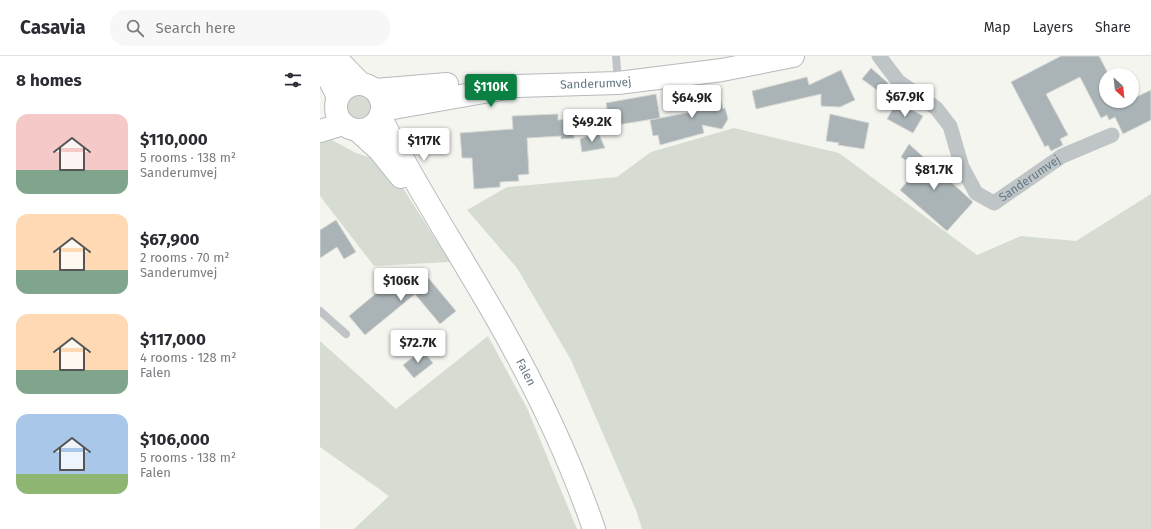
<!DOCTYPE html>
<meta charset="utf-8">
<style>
:root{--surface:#fff;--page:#f7f7f7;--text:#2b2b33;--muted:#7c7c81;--line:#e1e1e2;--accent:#0b8043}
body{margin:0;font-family:"Fira Sans",sans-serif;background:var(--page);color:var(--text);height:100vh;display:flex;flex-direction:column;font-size:15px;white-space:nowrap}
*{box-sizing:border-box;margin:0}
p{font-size:13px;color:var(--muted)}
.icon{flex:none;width:22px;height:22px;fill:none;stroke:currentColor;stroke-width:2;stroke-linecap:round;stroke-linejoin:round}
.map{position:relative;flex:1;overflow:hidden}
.side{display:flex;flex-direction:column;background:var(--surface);width:320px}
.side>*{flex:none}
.needle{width:26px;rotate:153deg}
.buttons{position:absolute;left:779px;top:12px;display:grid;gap:8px}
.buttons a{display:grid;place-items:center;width:40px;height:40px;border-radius:50%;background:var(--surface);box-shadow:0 1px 3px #0004;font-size:20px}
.price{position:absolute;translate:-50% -34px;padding:0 9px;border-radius:4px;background:#fff;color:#222;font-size:13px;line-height:26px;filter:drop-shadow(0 1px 2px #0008)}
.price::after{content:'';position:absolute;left:50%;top:24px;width:12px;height:9px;margin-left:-6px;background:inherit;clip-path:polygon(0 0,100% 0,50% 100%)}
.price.on{background:var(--accent);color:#fff}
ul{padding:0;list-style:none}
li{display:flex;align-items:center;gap:12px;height:100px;padding:0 16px}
li span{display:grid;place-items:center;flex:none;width:112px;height:80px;border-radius:12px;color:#555}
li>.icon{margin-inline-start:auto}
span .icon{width:48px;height:48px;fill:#fffc;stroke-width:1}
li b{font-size:17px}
h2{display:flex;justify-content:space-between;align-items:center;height:48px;padding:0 16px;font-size:17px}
header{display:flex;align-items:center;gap:24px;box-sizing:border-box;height:56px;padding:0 20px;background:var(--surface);border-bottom:1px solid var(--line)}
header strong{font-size:19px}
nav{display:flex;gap:22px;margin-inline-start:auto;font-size:14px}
.search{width:280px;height:36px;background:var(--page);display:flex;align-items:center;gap:10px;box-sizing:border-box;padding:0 14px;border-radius:16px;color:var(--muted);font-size:15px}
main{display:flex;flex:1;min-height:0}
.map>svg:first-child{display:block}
.green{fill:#d6dcd1}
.building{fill:#aab4b7;stroke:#d6d6d3}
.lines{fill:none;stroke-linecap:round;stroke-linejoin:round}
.secondary-casing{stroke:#b4babe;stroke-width:24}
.lane{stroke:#bfc5c7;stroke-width:8}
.street{stroke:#bfc5c7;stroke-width:15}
.secondary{stroke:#fff;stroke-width:22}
.labels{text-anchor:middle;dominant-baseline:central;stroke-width:4;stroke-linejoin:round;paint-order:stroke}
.street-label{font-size:12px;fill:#627783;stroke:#fff}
</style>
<header>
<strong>Casavia</strong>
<div class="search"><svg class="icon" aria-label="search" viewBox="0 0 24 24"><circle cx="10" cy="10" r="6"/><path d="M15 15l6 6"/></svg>Search here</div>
<nav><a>Map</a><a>Layers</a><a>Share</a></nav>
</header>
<main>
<section class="side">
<h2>8 homes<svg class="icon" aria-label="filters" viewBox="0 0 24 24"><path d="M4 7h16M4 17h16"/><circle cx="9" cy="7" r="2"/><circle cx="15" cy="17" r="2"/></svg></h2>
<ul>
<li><span style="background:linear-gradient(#f6c9c9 70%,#7fa58c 0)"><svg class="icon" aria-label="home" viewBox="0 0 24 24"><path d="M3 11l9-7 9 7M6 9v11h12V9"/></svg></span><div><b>$110,000</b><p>5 rooms · 138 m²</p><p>Sanderumvej</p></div></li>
<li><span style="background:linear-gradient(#ffd9b3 70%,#7fa58c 0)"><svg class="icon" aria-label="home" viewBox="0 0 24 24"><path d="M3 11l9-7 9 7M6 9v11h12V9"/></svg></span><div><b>$67,900</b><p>2 rooms · 70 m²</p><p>Sanderumvej</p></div></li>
<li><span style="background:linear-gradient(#ffd9b3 70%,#7fa58c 0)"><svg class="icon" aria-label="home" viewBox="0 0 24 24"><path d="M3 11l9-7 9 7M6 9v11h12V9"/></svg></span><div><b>$117,000</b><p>4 rooms · 128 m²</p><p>Falen</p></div></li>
<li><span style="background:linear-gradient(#a9c7e8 75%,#8fb573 0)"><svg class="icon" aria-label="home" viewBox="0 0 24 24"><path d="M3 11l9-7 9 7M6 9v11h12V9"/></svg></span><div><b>$106,000</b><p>5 rooms · 138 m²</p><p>Falen</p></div></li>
</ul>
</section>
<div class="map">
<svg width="831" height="473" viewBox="0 0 831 473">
<rect width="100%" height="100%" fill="#f5f5f0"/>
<!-- green -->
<g class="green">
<circle cx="39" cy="50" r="12"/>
<polygon points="414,72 519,97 657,199 701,180 756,185 831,138 831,473 322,473 316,454 251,304 197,212 147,154 187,131 297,121 331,96"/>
<polygon points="12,84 36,97 67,107 130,206 54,210 0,140 0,87"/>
<polygon points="168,280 207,352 257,473 34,473 69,440 0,391 0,285 76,353"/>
</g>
<!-- building -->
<g class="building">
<polygon points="741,0 779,0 789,19 786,19 786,45 803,45 804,47 812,45 812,43 831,34 831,64 803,78 795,61 789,64 787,59 781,62 760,21 726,38 748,79 740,83 743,89 731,95 728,89 725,91 691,26"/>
<polygon points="551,12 568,27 561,37 542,23"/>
<polygon points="521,14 535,44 520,51 501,50 501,38 436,53 432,35 487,21 489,29"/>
<polygon points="398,34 403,53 405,52 408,63 402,73 382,69 384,77 340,89 338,79 333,80 330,64 372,56 368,42"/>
<polygon points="336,38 340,62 290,70 286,47"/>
<polygon points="577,46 603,60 593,77 567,63"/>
<polygon points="238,58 238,64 253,63 254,82 241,83 241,80 207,82 209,118 198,119 199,125 180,126 180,131 154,133 152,102 142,102 140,77 193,73 192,60"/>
<polygon points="510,58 549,67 544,93 518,89 519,87 506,85"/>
<polygon points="278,76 285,92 262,96 260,83"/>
<polygon points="589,88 653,146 627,175 580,134 598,113 581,101"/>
<polygon points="16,164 36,196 24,203 17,191 0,202 0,174"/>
<polygon points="83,215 93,228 105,218 136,255 120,268 95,238 45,279 29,260"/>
<polygon points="102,294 113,307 94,322 83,309"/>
</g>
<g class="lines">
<defs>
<g id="secondary">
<polyline points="14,0 41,28"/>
<polyline points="0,5 18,41"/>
<circle cx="39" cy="51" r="23"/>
<polyline points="55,34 127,28"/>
<path id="s2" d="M62,54L197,30L298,27L402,14L473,0"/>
<path id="s3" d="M60,60C96,132 141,199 181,270C217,334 250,403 274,473"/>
<polyline points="37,74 60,95 81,121"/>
<polyline points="0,75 23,68"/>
</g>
</defs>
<!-- secondary casing -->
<use href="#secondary" class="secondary-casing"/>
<!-- lane -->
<g class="lane">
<polyline points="296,0 298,26"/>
<polyline points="0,255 26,278"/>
</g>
<!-- street -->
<path class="street" id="s1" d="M559,0L578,25L616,52L630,70L642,111L656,137L674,147L742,100L792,79"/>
<!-- secondary -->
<use href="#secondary" class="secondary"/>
</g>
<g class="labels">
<!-- street labels -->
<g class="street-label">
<text stroke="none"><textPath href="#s2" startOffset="216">Sanderumvej</textPath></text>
<text stroke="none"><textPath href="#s1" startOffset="237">Sanderumvej</textPath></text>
<text stroke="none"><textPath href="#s3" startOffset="295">Falen</textPath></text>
</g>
</g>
</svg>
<div class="buttons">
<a><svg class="needle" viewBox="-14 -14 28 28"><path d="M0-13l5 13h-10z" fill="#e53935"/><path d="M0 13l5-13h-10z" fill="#7c7c81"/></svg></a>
</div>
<b class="price on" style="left:171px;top:52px">$110K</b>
<b class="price" style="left:585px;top:62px">$67.9K</b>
<b class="price" style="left:372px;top:63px">$64.9K</b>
<b class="price" style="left:272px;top:87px">$49.2K</b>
<b class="price" style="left:104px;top:106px">$117K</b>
<b class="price" style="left:614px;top:135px">$81.7K</b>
<b class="price" style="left:81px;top:246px">$106K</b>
<b class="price" style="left:98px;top:308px">$72.7K</b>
</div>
</main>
